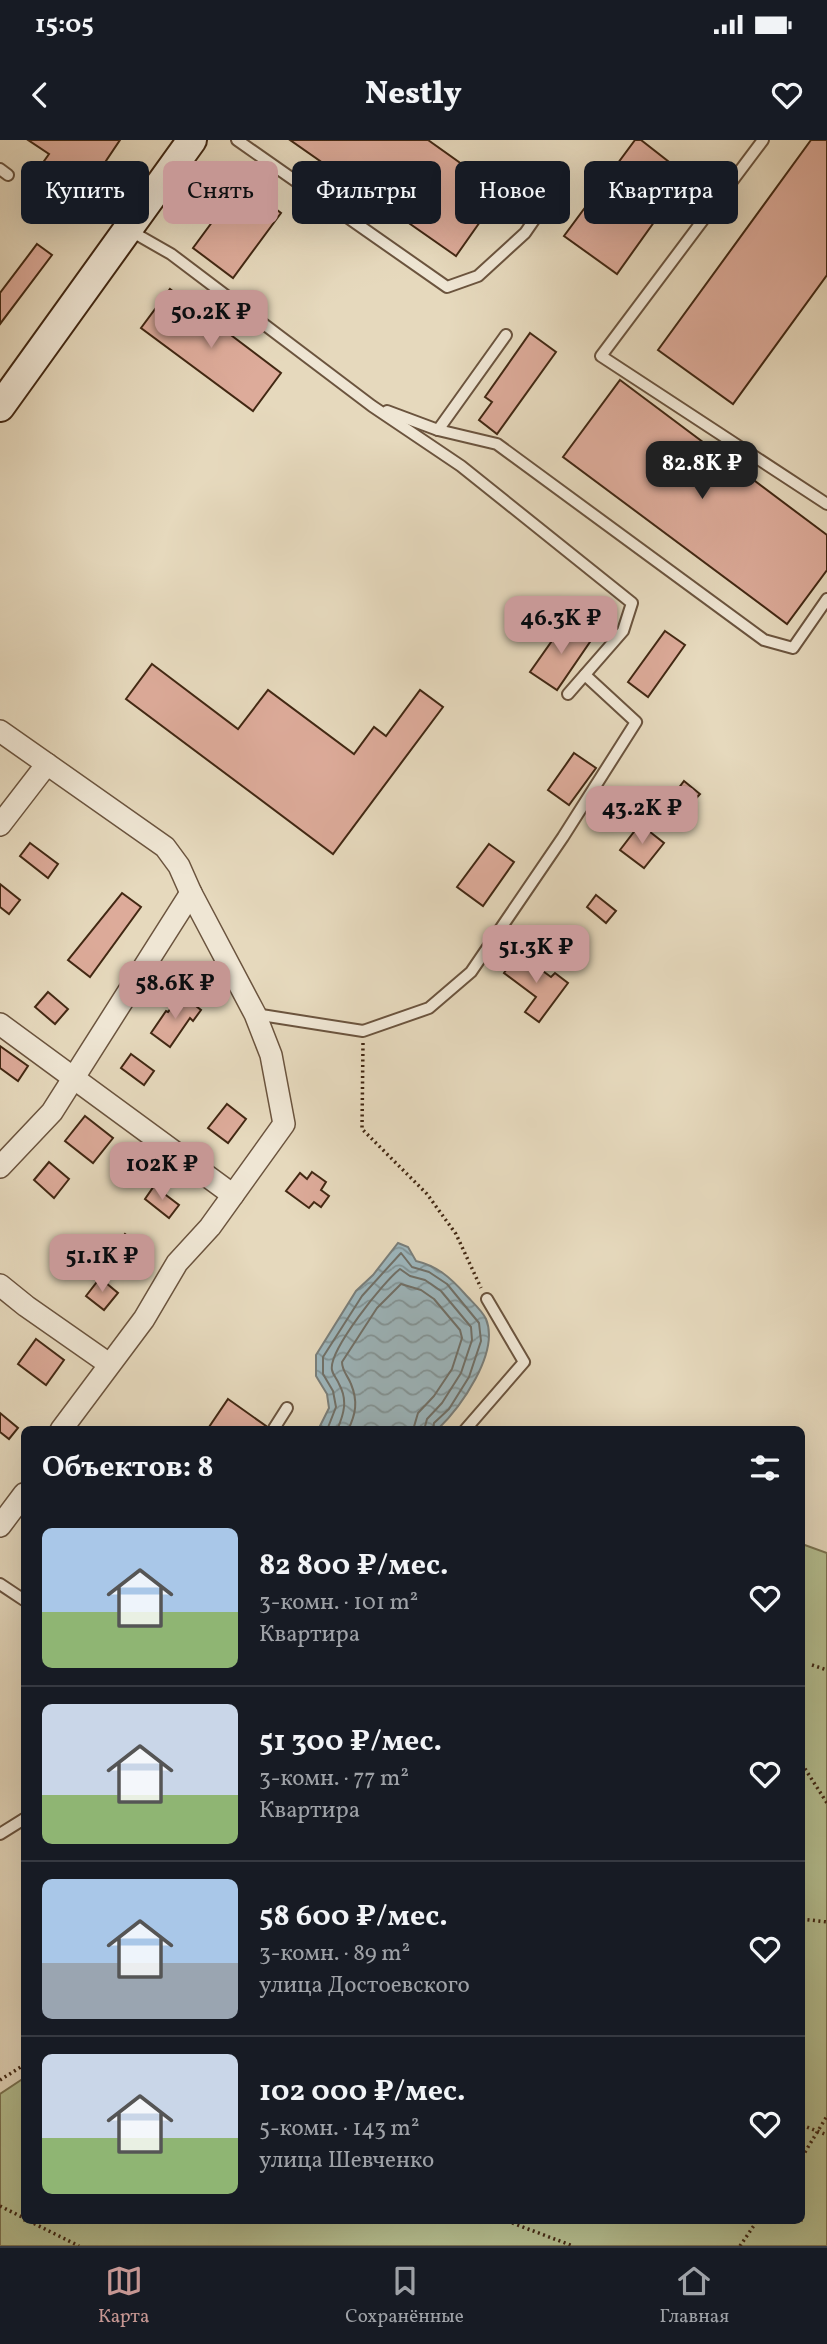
<!DOCTYPE html>
<html lang="ru">
<meta charset="utf-8">
<style>
:root{--surface:#171b24;--page:#20242c;--text:#f1f3f6;--muted:#9ea1a6;--line:#363941;--accent:#c59692}
body{margin:0;font-family:Vollkorn,serif;background:var(--page);color:var(--text);height:100vh;display:flex;flex-direction:column;font-size:26px;white-space:nowrap}
*{box-sizing:border-box;margin:0}
p{font-size:23px;color:var(--muted)}
.icon{flex:none;width:38px;height:38px;fill:none;stroke:currentColor;stroke-width:2;stroke-linecap:round;stroke-linejoin:round}
.map{position:relative;flex:1;overflow:hidden}
.details{position:absolute;left:21px;top:1286px;width:784px;height:798px;display:flex;flex-direction:column;background:var(--surface);border-radius:10px;box-shadow:0 7px 28px #0002}
.details>*{flex:none}
.hud{position:absolute;left:21px;top:21px;width:786px;height:63px;display:flex;gap:14px}
.price{position:absolute;translate:-50% -60px;padding:0 16px;border-radius:14px;background:var(--accent);color:#111;font-size:23px;line-height:46px;filter:drop-shadow(0 2px 4px #0008)}
.price::after{content:'';position:absolute;left:50%;top:42px;width:21px;height:16px;margin-left:-10px;background:inherit;clip-path:polygon(0 0,100% 0,50% 100%)}
.price.selected{background:#222;color:#fff}
ul{padding:0;list-style:none}
li{display:flex;align-items:center;gap:21px;height:175px;padding:0 21px}
li+li{border-top:2px solid var(--line)}
li span{display:grid;place-items:center;flex:none;width:196px;height:140px;border-radius:10px;color:#555}
li>.icon{margin-inline-start:auto}
span .icon{width:84px;height:84px;fill:#fffc;stroke-width:1}
li b{font-size:30px}
h2{display:flex;justify-content:space-between;align-items:center;height:84px;padding:0 21px;font-size:30px}
.tag{padding:0 24px;border-radius:10px;background:var(--surface);box-shadow:0 7px 28px #0002;font-size:24px;line-height:63px}
.tag.selected{background:var(--accent);color:#111}
.status{display:flex;justify-content:space-between;align-items:center;height:49px;padding:0 35px;background:var(--surface);direction:ltr}
.status svg{height:19px;fill:currentColor}
header{display:flex;justify-content:space-between;align-items:center;height:91px;padding:0 21px;background:var(--surface);font-size:32px;font-weight:800}
.dock{display:flex;justify-content:space-around;align-items:center;height:98px;border-top:2px solid var(--line);background:var(--surface);font-size:19px;color:var(--muted)}
.dock a{display:grid;justify-items:center;gap:4px}
.dock .selected{color:var(--accent)}
.map>svg:first-child{display:block}
.garden{fill:#b6bf90;stroke:#7c7452;stroke-width:2}
.water{fill:url(#water-waves);stroke:#797e7a;stroke-width:2}
.lines{fill:none;stroke-linecap:round;stroke-linejoin:round}
.shore{stroke:#707068;stroke-width:2}
.building{fill:#ddab9a;stroke:#422813;stroke-width:2}
.lane-casing{stroke:#6b543e;stroke-width:14}
.street-casing{stroke:#6b543e;stroke-width:24}
.secondary-casing{stroke:#422813;stroke-width:32}
.path{stroke:#422813;stroke-width:3.5;stroke-dasharray:2 3.5;stroke-linecap:butt}
.lane{stroke:#efe6d4;stroke-width:10}
.street{stroke:#efe6d4;stroke-width:21}
.secondary{stroke:#efe6d4;stroke-width:28}
</style>
<div class="status"><b>15:05</b><svg viewBox="0 0 49 12"><path d="M0 12V9h3v3zM5 12V6h3v6zM10 12V3h3v9zM15 12V0h3v12zM26 1h20v11H26zM47 4h2v5h-2z"/></svg></div>
<header><svg class="icon" aria-label="back" viewBox="0 0 24 24"><path d="M15 5l-7 7 7 7"/></svg>Nestly<svg class="icon" aria-label="heart" viewBox="0 0 24 24"><path d="M12 20l-8-8c-3-5 5-10 8-4 3-6 11-1 8 4z"/></svg></header>
<div class="map">
<svg width="827" height="2106" viewBox="0 0 827 2106">
<defs>
<pattern id="water-waves" width="16" height="10" patternUnits="userSpaceOnUse" patternTransform="scale(1.75)"><rect width="16" height="10" fill="#9db7be"/><path d="M0 5q4-4 8 0t8 0" fill="none" stroke="#829599"/></pattern>
</defs>
<rect width="100%" height="100%" fill="#e6d9bd"/>
<filter id="stains"><feTurbulence type="fractalNoise" baseFrequency=".00286" numOctaves="4"/><feColorMatrix values="0 0 0 0 .2 0 0 0 0 .09 0 0 0 0 .02 0 0 0 .5 -.17"/></filter>
<radialGradient id="worn" r=".72"><stop offset=".6" stop-color="#630" stop-opacity="0"/><stop offset="1" stop-color="#630" stop-opacity=".3"/></radialGradient>
<!-- garden -->
<polygon class="garden" points="802,1404 827,1413 827,2106 0,2106 0,1954 24,1938 24,2081 802,2081"/>
<!-- water -->
<path class="water" d="M398,1103L408,1107L416,1121C437,1126 450,1137 465,1154C471,1161 482,1170 486,1179C500,1213 460,1268 437,1290H318L329,1268L327,1254L316,1236V1215L356,1151L373,1135Z"/>
<g class="lines">
<!-- shore -->
<g class="shore">
<polyline points="327,1290 336,1267 333,1251 323,1234 323,1217 362,1156 401,1113 412,1127 429,1132 447,1144 479,1183 481,1201 469,1237 449,1269 434,1283 433,1290"/>
<path d="M337,1290C344,1274 348,1260 339,1244C337,1239 333,1235 332,1230C328,1211 384,1141 400,1129L410,1136L425,1140L441,1151L471,1187L472,1200L461,1233L442,1263L427,1279L424,1290"/>
<path d="M348,1290C356,1274 358,1261 351,1244C348,1236 342,1231 342,1222L377,1168L401,1144L421,1150L434,1159L460,1190L462,1198L452,1229L434,1256L418,1273L413,1290"/>
</g>
</g>
<!-- building -->
<g class="building">
<polygon points="28,0 120,0 73,70 30,41 49,14"/>
<polygon points="290,0 428,0 501,52 456,116"/>
<polygon points="635,0 641,0 687,36 617,134 564,96"/>
<polygon points="811,0 827,0 827,135 733,264 658,210"/>
<polygon points="241,43 281,73 233,138 193,108"/>
<polygon points="37,104 52,115 0,184 0,153"/>
<polygon points="170,149 281,233 253,271 141,188"/>
<polygon points="530,193 556,212 497,294 479,280 492,262 485,257"/>
<polygon points="620,240 827,395 827,430 787,484 563,317"/>
<polygon points="566,481 592,499 557,550 530,532"/>
<polygon points="665,491 685,505 648,557 628,542"/>
<polygon points="152,524 238,589 268,550 354,614 374,587 386,596 420,550 443,567 333,714 126,559"/>
<polygon points="574,613 596,628 569,665 548,650"/>
<polygon points="684,641 700,654 690,665 675,653"/>
<polygon points="640,684 664,703 644,728 620,710"/>
<polygon points="30,703 58,724 48,738 20,716"/>
<polygon points="489,704 514,722 483,766 457,747"/>
<polygon points="0,744 20,760 9,774 0,767"/>
<polygon points="122,753 141,767 90,837 68,820"/>
<polygon points="596,755 616,771 606,783 587,767"/>
<polygon points="518,813 551,837 555,833 568,843 539,882 525,872 536,857 504,833"/>
<polygon points="48,852 68,869 55,884 35,867"/>
<polygon points="182,855 201,870 193,881 190,878 170,907 151,893 166,871 168,872"/>
<polygon points="0,906 28,926 18,941 0,928"/>
<polygon points="131,914 154,931 144,945 121,928"/>
<polygon points="227,964 246,979 228,1003 208,988"/>
<polygon points="85,976 113,998 93,1023 65,1001"/>
<polygon points="49,1022 69,1039 54,1058 34,1040"/>
<polygon points="312,1032 326,1042 321,1050 329,1056 321,1067 314,1062 309,1068 286,1051 300,1033 307,1039"/>
<polygon points="154,1046 179,1065 169,1078 145,1059"/>
<polygon points="125,1094 148,1112 138,1124 116,1106"/>
<polygon points="100,1138 118,1153 104,1170 86,1156"/>
<polygon points="36,1199 64,1220 46,1245 18,1224"/>
<polygon points="228,1259 266,1286 265,1290 207,1290"/>
<polygon points="0,1273 18,1288 9,1299 0,1292"/>
</g>
<g class="lines">
<defs>
<g id="lane">
<polyline points="237,0 447,147 478,136 525,93 534,80"/>
<polyline points="763,0 601,216 827,364"/>
<polyline points="0,29 8,35"/>
<polyline points="129,90 171,114 372,266 461,326 632,463 623,491 568,554"/>
<polyline points="387,271 438,290 497,304 764,500 793,508 827,459"/>
<polyline points="438,290 506,195"/>
<polyline points="255,874 363,891 429,868 471,832 563,697 636,582 585,535"/>
<polyline points="273,1290 287,1268"/>
<polyline points="465,1290 524,1222 487,1159"/>
<polyline points="0,1444 24,1460"/>
<polyline points="0,1694 24,1679"/>
</g>
<g id="street">
<polyline points="0,591 165,707 179,726 191,753 255,874 271,915 284,984 210,1087 177,1123 144,1179 61,1290"/>
<polyline points="0,685 47,624"/>
<polyline points="0,884 233,1055"/>
<polyline points="0,1027 52,972 191,753"/>
<polyline points="0,1145 26,1166 109,1224"/>
<polyline points="0,1386 24,1354"/>
</g>
<polyline id="secondary" points="0,267 192,0"/>
</defs>
<!-- lane casing -->
<use href="#lane" class="lane-casing"/>
<!-- street casing -->
<use href="#street" class="street-casing"/>
<!-- secondary casing -->
<use href="#secondary" class="secondary-casing"/>
<!-- path -->
<g class="path">
<polyline points="363,903 362,989 427,1054 456,1094 481,1148"/>
<polyline points="812,1525 827,1530"/>
<polyline points="802,1624 827,1663"/>
<polyline points="802,1779 827,1782"/>
<polyline points="0,1940 24,1925"/>
<polyline points="802,1985 827,1995"/>
<polyline points="802,2017 827,1976"/>
<polyline points="0,2066 24,2078"/>
<polyline points="29,2081 79,2106"/>
<polyline points="507,2081 573,2106"/>
<polyline points="740,2106 757,2081"/>
</g>
<!-- lane -->
<use href="#lane" class="lane"/>
<!-- street -->
<use href="#street" class="street"/>
<!-- secondary -->
<use href="#secondary" class="secondary"/>
</g>
<rect width="100%" height="100%" filter="url(#stains)"/>
<rect width="100%" height="100%" fill="url(#worn)"/>
</svg>
<b class="price" style="left:211px;top:210px">50.2K ₽</b>
<b class="price selected" style="left:702px;top:361px">82.8K ₽</b>
<b class="price" style="left:561px;top:516px">46.3K ₽</b>
<b class="price" style="left:642px;top:706px">43.2K ₽</b>
<b class="price" style="left:536px;top:845px">51.3K ₽</b>
<b class="price" style="left:175px;top:881px">58.6K ₽</b>
<b class="price" style="left:162px;top:1062px">102K ₽</b>
<b class="price" style="left:102px;top:1154px">51.1K ₽</b>
<div class="hud">
<a class="tag">Купить</a>
<a class="tag selected">Снять</a>
<a class="tag">Фильтры</a>
<a class="tag">Новое</a>
<a class="tag">Квартира</a>
</div>
<section class="details">
<h2>Объектов: 8<svg class="icon" aria-label="filters" viewBox="0 0 24 24"><path d="M4 7h16M4 17h16"/><circle cx="9" cy="7" r="2"/><circle cx="15" cy="17" r="2"/></svg></h2>
<ul>
<li><span style="background:linear-gradient(#a9c7e8 60%,#8fb573 0)"><svg class="icon" aria-label="home" viewBox="0 0 24 24"><path d="M3 11l9-7 9 7M6 9v11h12V9"/></svg></span><div><b>82 800 ₽/мес.</b><p>3-комн. · 101 m²</p><p>Квартира</p></div><svg class="icon" aria-label="heart" viewBox="0 0 24 24"><path d="M12 20l-8-8c-3-5 5-10 8-4 3-6 11-1 8 4z"/></svg></li>
<li><span style="background:linear-gradient(#c9d6e8 65%,#8fb573 0)"><svg class="icon" aria-label="home" viewBox="0 0 24 24"><path d="M3 11l9-7 9 7M6 9v11h12V9"/></svg></span><div><b>51 300 ₽/мес.</b><p>3-комн. · 77 m²</p><p>Квартира</p></div><svg class="icon" aria-label="heart" viewBox="0 0 24 24"><path d="M12 20l-8-8c-3-5 5-10 8-4 3-6 11-1 8 4z"/></svg></li>
<li><span style="background:linear-gradient(#a9c7e8 60%,#9aa5b1 0)"><svg class="icon" aria-label="home" viewBox="0 0 24 24"><path d="M3 11l9-7 9 7M6 9v11h12V9"/></svg></span><div><b>58 600 ₽/мес.</b><p>3-комн. · 89 m²</p><p>улица Достоевского</p></div><svg class="icon" aria-label="heart" viewBox="0 0 24 24"><path d="M12 20l-8-8c-3-5 5-10 8-4 3-6 11-1 8 4z"/></svg></li>
<li><span style="background:linear-gradient(#c9d6e8 60%,#8fb573 0)"><svg class="icon" aria-label="home" viewBox="0 0 24 24"><path d="M3 11l9-7 9 7M6 9v11h12V9"/></svg></span><div><b>102 000 ₽/мес.</b><p>5-комн. · 143 m²</p><p>улица Шевченко</p></div><svg class="icon" aria-label="heart" viewBox="0 0 24 24"><path d="M12 20l-8-8c-3-5 5-10 8-4 3-6 11-1 8 4z"/></svg></li>
</ul>
</section>
</div>
<nav class="dock">
<a class="selected"><svg class="icon" aria-label="map" viewBox="0 0 24 24"><path d="M3 6l6-2 6 2 6-2v14l-6 2-6-2-6 2zM9 4v14M15 6v14"/></svg>Карта</a>
<a><svg class="icon" aria-label="saved" viewBox="0 0 24 24"><path d="M7 4h10v16l-5-4-5 4z"/></svg>Сохранённые</a>
<a><svg class="icon" aria-label="home" viewBox="0 0 24 24"><path d="M3 11l9-7 9 7M6 9v11h12V9"/></svg>Главная</a>
</nav>
